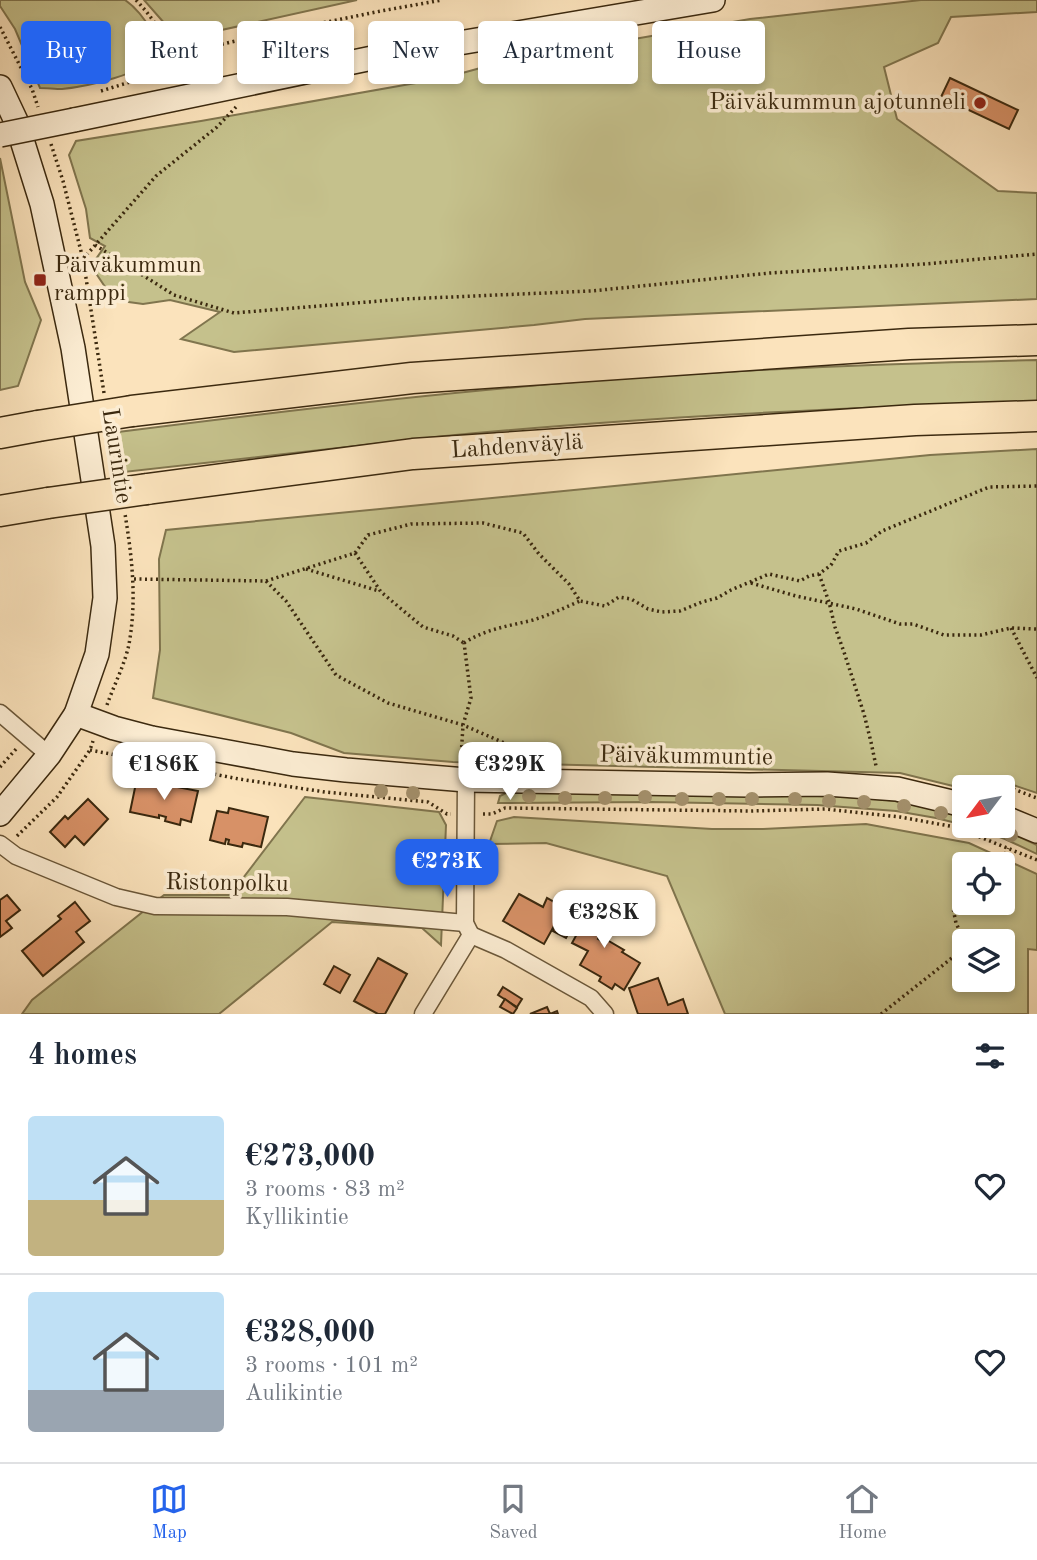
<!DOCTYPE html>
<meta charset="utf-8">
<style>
:root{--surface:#fff;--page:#f6f6f7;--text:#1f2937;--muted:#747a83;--line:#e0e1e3;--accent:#2563eb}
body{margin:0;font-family:"Old Standard TT",serif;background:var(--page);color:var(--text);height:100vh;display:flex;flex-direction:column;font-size:26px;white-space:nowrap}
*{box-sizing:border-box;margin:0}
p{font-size:23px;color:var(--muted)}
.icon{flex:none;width:38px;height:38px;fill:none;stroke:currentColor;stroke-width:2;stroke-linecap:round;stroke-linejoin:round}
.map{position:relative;height:1014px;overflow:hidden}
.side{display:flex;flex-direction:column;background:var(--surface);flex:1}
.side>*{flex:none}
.hud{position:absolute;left:21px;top:21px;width:996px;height:63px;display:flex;gap:14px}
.needle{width:46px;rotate:238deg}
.controls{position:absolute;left:952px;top:775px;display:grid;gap:14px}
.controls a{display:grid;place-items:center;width:63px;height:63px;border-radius:7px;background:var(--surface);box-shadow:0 4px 10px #0003;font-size:35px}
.price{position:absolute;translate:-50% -60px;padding:0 16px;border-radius:14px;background:#fff;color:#222;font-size:23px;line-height:46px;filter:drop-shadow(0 2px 4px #0008)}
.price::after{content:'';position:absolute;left:50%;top:42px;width:21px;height:16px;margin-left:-10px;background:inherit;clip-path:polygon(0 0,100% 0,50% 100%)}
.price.selected{background:var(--accent);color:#fff}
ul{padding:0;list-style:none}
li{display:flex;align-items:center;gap:21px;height:175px;padding:0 28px}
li+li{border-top:2px solid var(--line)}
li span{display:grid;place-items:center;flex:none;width:196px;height:140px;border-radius:7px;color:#555}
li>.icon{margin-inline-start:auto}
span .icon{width:84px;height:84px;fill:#fffc;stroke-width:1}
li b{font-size:30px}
h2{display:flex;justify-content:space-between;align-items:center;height:84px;padding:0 28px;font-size:30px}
.pill{padding:0 24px;border-radius:7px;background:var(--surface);box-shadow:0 4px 10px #0003;font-size:24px;line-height:63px}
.pill.selected{background:var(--accent);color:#fff}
.tab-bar{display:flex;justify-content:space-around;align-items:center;height:98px;border-top:2px solid var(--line);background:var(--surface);font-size:19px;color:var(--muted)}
.tab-bar a{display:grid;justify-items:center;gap:4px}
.tab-bar .selected{color:var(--accent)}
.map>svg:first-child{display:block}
.green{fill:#c5c18c;stroke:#80754e;stroke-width:2;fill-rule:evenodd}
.building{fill:#d79167;stroke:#3b290f;stroke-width:2}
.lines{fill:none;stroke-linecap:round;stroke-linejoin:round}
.street-casing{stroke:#6b583a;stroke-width:19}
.secondary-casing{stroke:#3b290f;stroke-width:26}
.highway-casing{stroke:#3b290f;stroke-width:33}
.path{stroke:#3b290f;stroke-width:3.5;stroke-dasharray:2 3.5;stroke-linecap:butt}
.street{stroke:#fcedd3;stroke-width:16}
.secondary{stroke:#fcedd3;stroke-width:23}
.highway{stroke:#fbe3bc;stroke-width:30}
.secondary-bridge-casing{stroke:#3b290f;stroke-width:26;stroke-linecap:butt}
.highway-bridge-casing{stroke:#3b290f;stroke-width:33;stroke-linecap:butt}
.secondary-bridge{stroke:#fcedd3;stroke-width:23}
.highway-bridge{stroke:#fbe3bc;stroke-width:30}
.tree{fill:#a5926e}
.poi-dot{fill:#8f2418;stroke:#fcedd3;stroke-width:2.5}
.labels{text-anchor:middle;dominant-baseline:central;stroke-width:7;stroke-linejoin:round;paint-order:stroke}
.poi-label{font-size:24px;fill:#3b290f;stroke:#fcedd3;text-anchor:end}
.street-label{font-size:24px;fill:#3b290f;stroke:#fcedd3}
</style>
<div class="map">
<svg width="1037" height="1014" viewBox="0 0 1037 1014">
<rect width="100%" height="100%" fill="#fbe3bc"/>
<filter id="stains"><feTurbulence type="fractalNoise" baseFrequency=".00286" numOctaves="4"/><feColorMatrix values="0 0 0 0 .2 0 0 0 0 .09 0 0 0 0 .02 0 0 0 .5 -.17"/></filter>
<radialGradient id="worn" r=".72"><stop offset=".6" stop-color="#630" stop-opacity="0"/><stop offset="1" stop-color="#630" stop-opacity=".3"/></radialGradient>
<!-- green -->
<g class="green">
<path d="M0,0H125C137,8 146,21 153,33C156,39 159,46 156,54C148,74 83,87 62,89C55,89 47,88 40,88L15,29L0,6Z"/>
<polygon points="144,0 357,0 190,37 173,33"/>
<polygon points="921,0 1037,0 1037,12 951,17 938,43 884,67 897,119 998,191 1037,193 1037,299 585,319 534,325 234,352 181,339 220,312 170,300 143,304 114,300 91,266 105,246 90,238 86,209 69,155 76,141 201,121 444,78 506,61 750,19"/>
<polygon points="0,158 25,282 41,320 18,386 0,390"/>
<path d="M1037,360V401C840,408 642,417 445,436C338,447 231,461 124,472L118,432C251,415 384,399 518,387C691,371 864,364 1037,360Z"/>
<polygon points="1037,449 1037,793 1001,781 992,787 953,786 900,773 453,762 344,753 291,733 153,698 160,650 159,559 166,530 930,455"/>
<path d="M563,792C633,792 703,793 773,795C836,796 903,796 964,816V825L936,818L896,811L817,805L651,802L498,803L500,796L506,793Z"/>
<polygon points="305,797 439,812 446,825 441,945 422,928 332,922 219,1014 22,1014 32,1000 164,895 230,895"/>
<path d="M514,817L712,829H763L866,824L969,843L1037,874V950L1028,949V1014H725L667,876L546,843L489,844L497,821ZM964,864H1003V903H964ZM964,942H1003V980H964Z"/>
<polygon points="969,826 995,826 1037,845 1037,854 1005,839"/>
</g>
<!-- building -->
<g class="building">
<polygon points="950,78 1018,110 1009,129 941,97"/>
<polygon points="146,781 198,791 191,822 181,819 180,825 165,821 166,817 159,815 159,818 130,812 136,783 146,785"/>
<polygon points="88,799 108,819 84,845 75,836 65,847 50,832 65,816 68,819"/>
<polygon points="229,808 268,817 261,847 243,843 242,847 228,844 229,840 226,839 225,844 210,840 217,811 228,813"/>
<polygon points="519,894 543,907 547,898 561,906 556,915 559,917 544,944 503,921"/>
<polygon points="7,895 20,910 6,921 12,928 0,937 0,900"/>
<polygon points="596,899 614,909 598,939 606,944 607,940 624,950 622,952 640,963 624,990 615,984 612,989 599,981 601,977 580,965 588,951 572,943"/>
<polygon points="75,902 90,921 76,932 84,942 43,976 22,951 61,919 58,916"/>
<polygon points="566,907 579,914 566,938 553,931"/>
<polygon points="378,958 407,974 385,1014 378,1014 354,1001"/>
<polygon points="334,966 350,975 340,993 324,984"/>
<polygon points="658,978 668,1005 683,999 688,1014 638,1014 629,988"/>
<polygon points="503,987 522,999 517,1007 498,995"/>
<polygon points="505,999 517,1008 513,1014 500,1007"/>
<polygon points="547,1007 550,1014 557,1011 558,1014 530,1014"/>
</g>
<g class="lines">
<defs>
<g id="street">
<polyline points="0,713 49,755"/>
<polyline points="0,844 16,856 116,897 155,906 287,907 465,923"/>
<polyline points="471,935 506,950 591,998 605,1014"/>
<polyline points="423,1014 471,935 465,923 466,780"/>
</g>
<g id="secondary">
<polyline points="0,87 16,121 42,204 73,348 103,546 105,598 97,654 76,714 49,755 0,814"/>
<polyline points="74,120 382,56 713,0"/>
<polyline points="76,714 114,728 152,738 293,764 346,770 466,780 749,785 827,784 897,789 964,805"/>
<polyline points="1003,817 1037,831"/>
</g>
<g id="highway">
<polyline points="132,411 412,378 909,344 1037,340"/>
<polyline points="0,433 38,426"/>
<polyline points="147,489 413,454 915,420 1037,416"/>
<polyline points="0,511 48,503"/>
</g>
</defs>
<!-- street casing -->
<use href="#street" class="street-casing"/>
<!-- secondary casing -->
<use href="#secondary" class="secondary-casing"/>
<!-- highway casing -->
<use href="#highway" class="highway-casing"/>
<!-- path -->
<g class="path">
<path d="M136,0C152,17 164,34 171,56"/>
<polyline points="0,27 32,89 38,107"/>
<polyline points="253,37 258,57"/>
<polyline points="101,91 140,79 160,68 171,56 253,37 381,11 442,0"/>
<polyline points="51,144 63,181 83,259 104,393"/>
<polyline points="95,245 174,295 234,313 404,299 591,291 770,273 925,264 1037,254"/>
<polyline points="83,259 156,176 217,127 236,107"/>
<polyline points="112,438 117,469"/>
<polyline points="355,553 381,592 423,627 453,636 464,643"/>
<polyline points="306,569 379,591"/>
<polyline points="819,574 829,602 835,627 844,652 864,714 871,742 876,766"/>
<polyline points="134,579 266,581 355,553 368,535 411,524 483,523 523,533 539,554 569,584 580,601 605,606 619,597 631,599 648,609 662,612 680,611 702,602 717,598 731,590 769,574 800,581 809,576 819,574 831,565 839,551 866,543 882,531 989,487 1037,486"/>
<polyline points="266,581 286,601 336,675 388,703 463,725 541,759"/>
<polyline points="751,583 796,596 856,609 900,624 913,624 944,635 981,635 1011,628 1037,629"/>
<polyline points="1011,628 1037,678"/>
<path d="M464,643C485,629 509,626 533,620C549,615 564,608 580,601"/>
<path d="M107,705C114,685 125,664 129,644C137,600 132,557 125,514"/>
<polyline points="90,750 239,779 325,792 428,802 447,814 451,814"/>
<polyline points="461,758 463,725 471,698 464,643"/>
<polyline points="0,767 17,748"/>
<polyline points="1003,785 1037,798"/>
<polyline points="483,814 492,814 505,808 751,811 825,809 900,817 955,827 1037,860"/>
<polyline points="17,836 57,797 90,750 93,741"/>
<polyline points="1001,864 1008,848"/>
<polyline points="881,1014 962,950 962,936 956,923 953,908 964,898"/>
</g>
<!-- street -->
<use href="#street" class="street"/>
<!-- secondary -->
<use href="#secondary" class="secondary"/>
<!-- highway -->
<use href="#highway" class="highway"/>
<defs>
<polyline id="secondary-bridge" points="0,135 74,120"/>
<g id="highway-bridge">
<polyline points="38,426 132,411"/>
<polyline points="48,503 147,489"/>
</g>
</defs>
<!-- secondary-bridge casing -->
<use href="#secondary-bridge" class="secondary-bridge-casing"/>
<!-- highway-bridge casing -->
<use href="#highway-bridge" class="highway-bridge-casing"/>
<!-- secondary-bridge -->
<use href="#secondary-bridge" class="secondary-bridge"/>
<!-- highway-bridge -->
<use href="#highway-bridge" class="highway-bridge"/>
</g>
<!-- trees -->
<g class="tree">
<circle cx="381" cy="791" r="7"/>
<circle cx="413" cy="793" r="7"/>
<circle cx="529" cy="796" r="7"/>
<circle cx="645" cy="797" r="7"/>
<circle cx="565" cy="798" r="7"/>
<circle cx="605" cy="798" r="7"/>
<circle cx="682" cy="799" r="7"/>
<circle cx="719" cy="799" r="7"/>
<circle cx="752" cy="799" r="7"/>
<circle cx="795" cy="799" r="7"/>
<circle cx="829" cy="801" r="7"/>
<circle cx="864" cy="802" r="7"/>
<circle cx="904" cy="806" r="7"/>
<circle cx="941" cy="813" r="7"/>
<circle cx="1011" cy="835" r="7"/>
</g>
<!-- markers -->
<g class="poi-dot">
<circle cx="980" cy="103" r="7"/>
<rect x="33" y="273" width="14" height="14" rx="3.5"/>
</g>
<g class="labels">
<!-- poi labels -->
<g class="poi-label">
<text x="966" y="103">Päiväkummun ajotunneli</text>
<text x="54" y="266" text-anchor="start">Päiväkummun<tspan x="54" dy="28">ramppi</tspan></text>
</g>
<!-- street labels -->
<g class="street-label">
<text transform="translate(517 447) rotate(-4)">Lahdenväylä</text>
<text transform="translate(116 456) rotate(81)">Laurintie</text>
<text transform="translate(686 757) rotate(1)">Päiväkummuntie</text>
<text transform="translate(227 884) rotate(1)">Ristonpolku</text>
</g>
</g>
<rect width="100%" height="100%" filter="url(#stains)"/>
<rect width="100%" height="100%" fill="url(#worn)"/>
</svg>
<div class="controls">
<a><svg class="needle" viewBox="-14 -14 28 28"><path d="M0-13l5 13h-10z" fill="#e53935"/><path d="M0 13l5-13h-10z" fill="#747a83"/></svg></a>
<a><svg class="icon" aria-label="locate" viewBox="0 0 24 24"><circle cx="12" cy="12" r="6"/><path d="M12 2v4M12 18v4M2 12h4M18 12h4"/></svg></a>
<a><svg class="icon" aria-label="layers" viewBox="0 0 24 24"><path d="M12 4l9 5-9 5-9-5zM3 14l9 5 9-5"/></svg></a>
</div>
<b class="price" style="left:164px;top:802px">€186K</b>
<b class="price" style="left:510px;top:802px">€329K</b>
<b class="price selected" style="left:447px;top:899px">€273K</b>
<b class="price" style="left:604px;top:950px">€328K</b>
<div class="hud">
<a class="pill selected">Buy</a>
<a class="pill">Rent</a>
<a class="pill">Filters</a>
<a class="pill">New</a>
<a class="pill">Apartment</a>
<a class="pill">House</a>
</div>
</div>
<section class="side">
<h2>4 homes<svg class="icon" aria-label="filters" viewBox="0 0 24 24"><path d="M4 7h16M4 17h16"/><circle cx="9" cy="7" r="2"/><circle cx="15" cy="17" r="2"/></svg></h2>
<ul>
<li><span style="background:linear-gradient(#bfe0f5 60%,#c2b280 0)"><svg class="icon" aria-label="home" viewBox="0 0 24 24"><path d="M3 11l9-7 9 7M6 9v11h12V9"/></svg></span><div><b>€273,000</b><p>3 rooms · 83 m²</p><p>Kyllikintie</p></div><svg class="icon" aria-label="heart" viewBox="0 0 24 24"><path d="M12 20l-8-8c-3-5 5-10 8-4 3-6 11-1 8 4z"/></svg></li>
<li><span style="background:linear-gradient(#bfe0f5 70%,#9aa5b1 0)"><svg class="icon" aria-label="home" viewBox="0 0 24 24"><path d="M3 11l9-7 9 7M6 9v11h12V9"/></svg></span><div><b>€328,000</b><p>3 rooms · 101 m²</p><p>Aulikintie</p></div><svg class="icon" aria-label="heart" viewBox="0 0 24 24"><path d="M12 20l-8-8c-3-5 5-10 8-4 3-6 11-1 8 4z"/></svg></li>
</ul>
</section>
<nav class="tab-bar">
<a class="selected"><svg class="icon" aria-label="map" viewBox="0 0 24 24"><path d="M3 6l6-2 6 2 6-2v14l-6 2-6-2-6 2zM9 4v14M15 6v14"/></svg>Map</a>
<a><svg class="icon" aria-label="saved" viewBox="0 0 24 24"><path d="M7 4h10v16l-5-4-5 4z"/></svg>Saved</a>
<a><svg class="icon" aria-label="home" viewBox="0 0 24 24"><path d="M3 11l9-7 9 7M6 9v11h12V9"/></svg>Home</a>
</nav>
